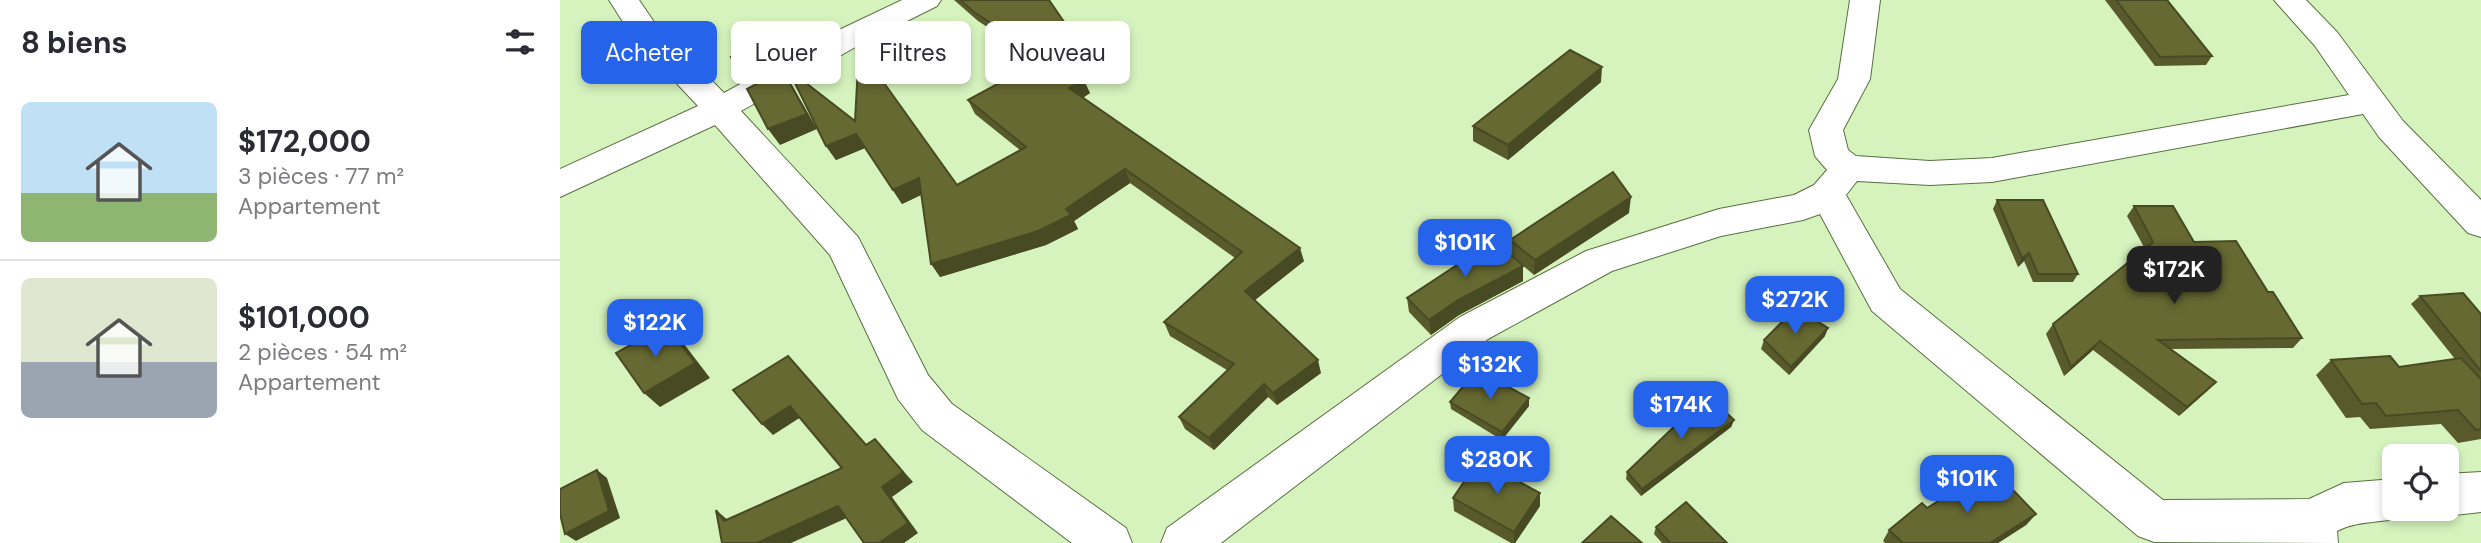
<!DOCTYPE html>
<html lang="fr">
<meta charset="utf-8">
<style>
:root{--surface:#fff;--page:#f2f2f3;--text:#2b2b33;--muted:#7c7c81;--line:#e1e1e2;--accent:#2563eb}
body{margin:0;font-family:"DM Sans",sans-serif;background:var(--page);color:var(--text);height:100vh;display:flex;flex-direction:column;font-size:26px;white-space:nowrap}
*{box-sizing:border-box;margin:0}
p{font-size:23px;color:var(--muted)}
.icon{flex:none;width:38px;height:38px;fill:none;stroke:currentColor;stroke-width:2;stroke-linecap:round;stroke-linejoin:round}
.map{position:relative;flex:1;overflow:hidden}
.details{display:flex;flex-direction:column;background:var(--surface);width:560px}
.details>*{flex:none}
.guide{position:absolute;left:21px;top:21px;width:665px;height:63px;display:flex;gap:14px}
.tools{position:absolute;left:1822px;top:444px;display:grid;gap:14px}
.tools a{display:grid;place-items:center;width:77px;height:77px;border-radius:10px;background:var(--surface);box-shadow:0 4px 10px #0003;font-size:35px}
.price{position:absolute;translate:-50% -60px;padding:0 16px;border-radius:14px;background:var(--accent);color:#fff;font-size:23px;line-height:46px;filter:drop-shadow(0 2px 4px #0008)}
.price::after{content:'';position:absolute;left:50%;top:42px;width:21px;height:16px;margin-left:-10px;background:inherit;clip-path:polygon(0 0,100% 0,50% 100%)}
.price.active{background:#222;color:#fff}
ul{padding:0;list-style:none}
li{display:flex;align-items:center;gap:21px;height:175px;padding:0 21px}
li+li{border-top:2px solid var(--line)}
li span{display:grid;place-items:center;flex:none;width:196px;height:140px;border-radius:10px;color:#555}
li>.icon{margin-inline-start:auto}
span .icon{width:84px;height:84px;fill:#fffc;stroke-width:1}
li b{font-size:30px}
h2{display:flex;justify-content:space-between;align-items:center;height:84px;padding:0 21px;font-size:30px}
.pill{padding:0 24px;border-radius:10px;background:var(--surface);box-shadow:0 4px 10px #0003;font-size:24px;line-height:63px}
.pill.active{background:var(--accent);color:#fff}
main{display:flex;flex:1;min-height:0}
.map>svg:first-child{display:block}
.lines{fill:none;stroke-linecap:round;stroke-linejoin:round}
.minor-casing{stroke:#587141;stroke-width:2}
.minor{fill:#fff;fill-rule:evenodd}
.wall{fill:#595a2b}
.shaded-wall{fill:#484a23}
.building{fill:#676932;stroke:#484a23;stroke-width:2}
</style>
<main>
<section class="details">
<h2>8 biens<svg class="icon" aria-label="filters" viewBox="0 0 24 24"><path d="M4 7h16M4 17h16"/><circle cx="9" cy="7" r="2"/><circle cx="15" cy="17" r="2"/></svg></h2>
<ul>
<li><span style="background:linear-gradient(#bfe0f5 65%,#8fb573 0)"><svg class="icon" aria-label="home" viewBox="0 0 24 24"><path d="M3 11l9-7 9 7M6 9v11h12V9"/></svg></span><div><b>$172,000</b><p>3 pièces · 77 m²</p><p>Appartement</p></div></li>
<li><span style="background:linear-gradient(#dfe7d0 60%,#9aa5b1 0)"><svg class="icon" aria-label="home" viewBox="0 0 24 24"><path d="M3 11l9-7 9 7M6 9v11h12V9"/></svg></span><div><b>$101,000</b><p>2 pièces · 54 m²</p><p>Appartement</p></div></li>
</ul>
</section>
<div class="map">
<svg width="1921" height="543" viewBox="0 0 1921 543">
<rect width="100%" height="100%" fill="#d6f3be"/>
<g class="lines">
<defs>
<g id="minor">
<polygon points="49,0 79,0 94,22 164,93 279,30 342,0 381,0 377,6 301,44 181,111 298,237 368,375 392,404 566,528 572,543 512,543 362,430 338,399 270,255 155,125 0,197 0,169 138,106 72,36"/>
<path d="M1290,0H1320L1310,79L1283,130L1288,150L1296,156L1370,161L1432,158L1789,95L1755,46L1714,0H1746L1777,32L1843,121L1921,200V237L1908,233L1819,137L1803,114L1432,182L1370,185L1297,181L1286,195L1340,289L1603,500L1749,499L1784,483L1834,479V509H1853L1850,515C1826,524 1800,519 1777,531L1778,543L1594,542L1578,536L1312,311L1260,214L1243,220L1161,236L1052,271L928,339L661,543H601L607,528L900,317L1026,251L1159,209L1234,195L1254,185L1267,170L1255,156L1249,130L1278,79Z"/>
<polygon points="1921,472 1921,512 1886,516 1870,510 1886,509 1886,474"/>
</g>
</defs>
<!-- minor casing -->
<use href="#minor" class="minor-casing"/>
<!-- minor -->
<use href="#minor" class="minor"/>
</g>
<!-- wall -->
<g class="wall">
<polygon points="394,0 489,0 522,48 526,57 503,65 530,93 523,98 744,261 695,300 761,373 717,405 708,397 654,450 625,429 619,417 667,370 610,336 604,322 675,258 570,183 514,221 518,229 486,245 380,277 361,195 342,204 305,148 276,160 266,146 295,121 397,185 460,150 415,114 408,100 480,61 418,21"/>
<polygon points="1545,0 1607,0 1652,56 1646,65 1595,66"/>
<polygon points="1041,82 948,160 913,141 913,126"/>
<polygon points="1437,200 1518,274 1513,282 1473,282 1464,261 1458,267 1433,209"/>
<polygon points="1574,206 1634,242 1708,292 1742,338 1733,348 1611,349 1656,382 1647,391 1619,416 1533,350 1504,376 1486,334 1493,324 1585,249 1567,216"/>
<polygon points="1069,213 974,275 955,259 963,281 899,315 871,335 849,312 847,298 950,254 950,240"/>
<polygon points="1860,296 1921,314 1921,439 1898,443 1881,424 1810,429 1800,417 1786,418 1756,375 1771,360 1839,367 1895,359 1851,304"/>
<polygon points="1265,336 1229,375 1201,349 1204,340"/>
<polygon points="890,402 969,406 942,440 891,409"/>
<polygon points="1174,420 1171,427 1081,496 1066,479 1067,472"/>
<polygon points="893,498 980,506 955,543 951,543 894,511"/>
<polygon points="1367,508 1476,514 1466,525 1438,543 1325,543 1323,541 1329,530"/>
<polygon points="1096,527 1167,543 1102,543 1094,534"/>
</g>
<!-- shaded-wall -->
<g class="shaded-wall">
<polygon points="522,48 526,57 492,69 488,61"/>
<polygon points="208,54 214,63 184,79 178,70"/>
<polygon points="1042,67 1041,82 948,160 948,145"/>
<polygon points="222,70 232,85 257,129 220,145 208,129"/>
<polygon points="524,80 530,93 515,102 509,88"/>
<polygon points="296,134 305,148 276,160 266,146"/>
<polygon points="565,169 570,183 514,221 518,229 486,245 380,277 371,264 506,209"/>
<polygon points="359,178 367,192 342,204 333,190"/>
<polygon points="1071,197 1069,213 974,275 975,260"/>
<polygon points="740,248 744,261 690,304 685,291"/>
<polygon points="1469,253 1464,261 1458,267 1462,258"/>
<polygon points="963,266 963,281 899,315 871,335 869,320 898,300"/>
<polygon points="106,325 121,340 150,378 100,407 84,393"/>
<polygon points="1268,328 1265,336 1229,375 1231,367"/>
<polygon points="1540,341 1533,350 1504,376 1511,367"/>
<polygon points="758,360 761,373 717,405 713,393"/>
<polygon points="1656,382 1647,391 1619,416 1627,407"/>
<polygon points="704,384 708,397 654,450 649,438"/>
<polygon points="969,398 969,406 942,440 942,432"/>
<polygon points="230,406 241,417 213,435 202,424"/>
<polygon points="1174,420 1171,427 1081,496 1082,489"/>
<polygon points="315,439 353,482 332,497 358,533 344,543 319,543 322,487"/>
<polygon points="37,470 47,478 60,518 16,541 5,534"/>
<polygon points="980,493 980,506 955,543 954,543 954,532"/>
<polygon points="278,506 289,517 231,543 197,543"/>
<polygon points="156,510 169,521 164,521"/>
<polygon points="1476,514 1466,525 1438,543 1430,543"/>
</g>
<!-- building -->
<g class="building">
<polygon points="400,0 489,0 522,48 494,59 489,56 485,58 414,12"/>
<polygon points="1556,0 1607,0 1652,56 1600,57"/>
<polygon points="197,45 208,54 178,70 171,57"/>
<polygon points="299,48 397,185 466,147 408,100 489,56 524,80 509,88 740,248 685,291 758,360 713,393 704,384 649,438 619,417 674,364 604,322 682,252 565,169 506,209 511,215 478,231 371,264 359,178 333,190 296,134 266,146 228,69 295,121"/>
<polygon points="1010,50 1042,67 948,145 913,126"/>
<polygon points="222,70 247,114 208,129 187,89"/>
<polygon points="1053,172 1071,197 975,260 950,240"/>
<polygon points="1437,200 1483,200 1518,274 1478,274 1469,253 1462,258"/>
<polygon points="1574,206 1613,206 1634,242 1676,241 1708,292 1713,292 1742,338 1598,340 1656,382 1627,407 1540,341 1511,367 1493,324 1593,242"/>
<polygon points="935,240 963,266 898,300 869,320 847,298"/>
<polygon points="1903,293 1921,314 1921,371 1860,296"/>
<polygon points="1236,308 1268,328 1231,367 1204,340"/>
<polygon points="106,325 135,363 84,393 56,353"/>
<polygon points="228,356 306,445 315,439 343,472 322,487 348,523 319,543 304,543 278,506 197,543 162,543 156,510 164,521 282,468 230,406 202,424 173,390"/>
<polygon points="1830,356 1839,367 1901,358 1921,379 1921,429 1916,430 1898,410 1826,416 1816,403 1802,404 1771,360"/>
<polygon points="917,370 969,398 942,432 890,402"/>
<polygon points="1147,395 1174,420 1082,489 1067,472"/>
<polygon points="919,460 980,493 954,532 893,498"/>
<polygon points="1432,468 1476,514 1430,543 1343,543 1329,530 1362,503 1367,508"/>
<polygon points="37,470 49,511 5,534 0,514 0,489"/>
<polygon points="1126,502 1167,543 1110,543 1096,527"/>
<polygon points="1051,516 1082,543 1022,543"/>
</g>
</svg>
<div class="tools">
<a><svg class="icon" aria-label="locate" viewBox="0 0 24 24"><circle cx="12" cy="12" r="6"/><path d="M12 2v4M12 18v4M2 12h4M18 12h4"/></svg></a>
</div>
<b class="price" style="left:905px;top:279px">$101K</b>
<b class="price active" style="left:1614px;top:306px">$172K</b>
<b class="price" style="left:1235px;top:336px">$272K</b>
<b class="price" style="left:95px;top:359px">$122K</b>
<b class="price" style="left:930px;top:401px">$132K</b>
<b class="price" style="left:1121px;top:441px">$174K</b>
<b class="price" style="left:937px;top:496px">$280K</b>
<b class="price" style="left:1407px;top:515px">$101K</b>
<div class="guide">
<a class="pill active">Acheter</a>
<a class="pill">Louer</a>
<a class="pill">Filtres</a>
<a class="pill">Nouveau</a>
</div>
</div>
</main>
